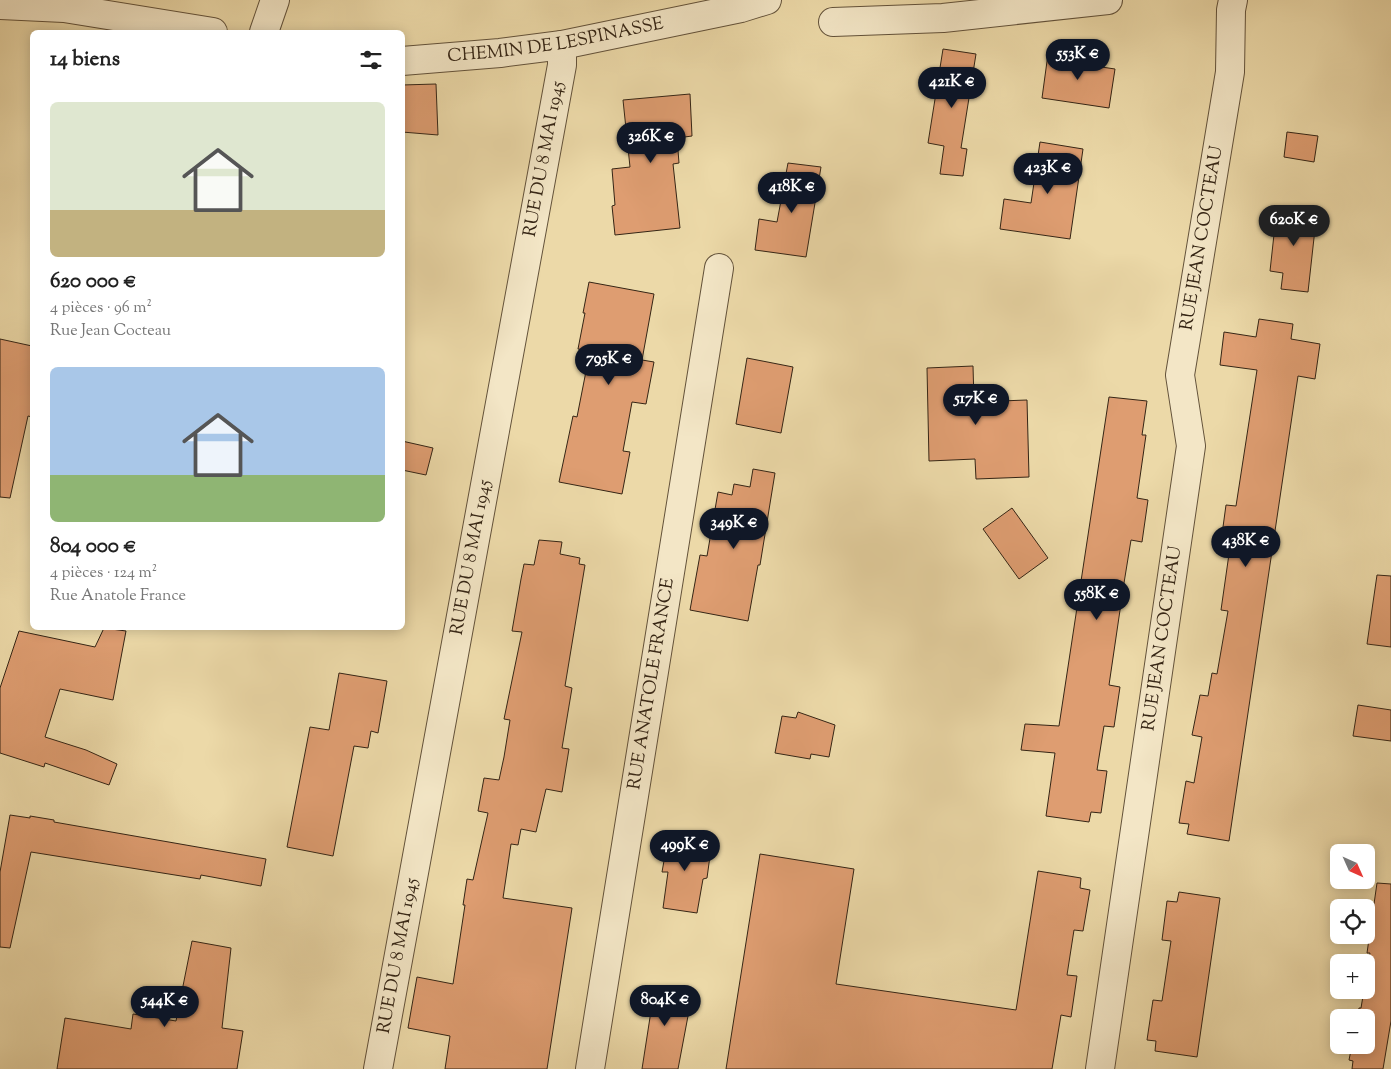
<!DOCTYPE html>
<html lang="fr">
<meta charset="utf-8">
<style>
:root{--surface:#fff;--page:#f2f2f2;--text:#222;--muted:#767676;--accent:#111827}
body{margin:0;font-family:"Sorts Mill Goudy",serif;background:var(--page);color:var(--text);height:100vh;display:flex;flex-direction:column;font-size:19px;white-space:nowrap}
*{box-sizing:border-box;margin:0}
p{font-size:16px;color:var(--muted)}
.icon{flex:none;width:28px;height:28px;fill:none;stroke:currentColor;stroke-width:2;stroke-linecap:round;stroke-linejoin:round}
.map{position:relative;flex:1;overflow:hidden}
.details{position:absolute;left:30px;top:30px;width:375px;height:600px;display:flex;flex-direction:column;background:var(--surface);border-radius:8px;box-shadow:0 2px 12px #0003}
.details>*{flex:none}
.needle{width:32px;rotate:135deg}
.tools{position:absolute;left:1330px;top:844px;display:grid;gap:10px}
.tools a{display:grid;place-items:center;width:45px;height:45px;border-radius:8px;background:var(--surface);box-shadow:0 2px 12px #0003;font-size:25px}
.price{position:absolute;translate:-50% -42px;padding:0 11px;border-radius:18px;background:var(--accent);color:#fff;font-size:16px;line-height:32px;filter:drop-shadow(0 1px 2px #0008)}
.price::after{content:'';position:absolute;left:50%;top:30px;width:15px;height:11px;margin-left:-8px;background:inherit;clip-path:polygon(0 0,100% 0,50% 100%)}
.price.selected{background:#222;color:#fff}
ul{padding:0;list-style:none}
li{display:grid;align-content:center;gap:10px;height:265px;padding:0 20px}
li span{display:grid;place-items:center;height:155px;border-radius:8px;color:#555}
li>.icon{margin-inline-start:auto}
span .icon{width:90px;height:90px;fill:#fffc;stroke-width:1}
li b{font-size:21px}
h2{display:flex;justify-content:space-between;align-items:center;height:60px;padding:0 20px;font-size:21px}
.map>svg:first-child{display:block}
.building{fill:#de9d71;stroke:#352515}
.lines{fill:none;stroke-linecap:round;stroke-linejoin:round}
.minor-casing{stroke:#63523a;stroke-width:30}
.tertiary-casing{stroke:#63523a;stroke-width:30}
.minor{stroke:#f3e6c6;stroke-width:28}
.tertiary{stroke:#f3e6c6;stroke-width:28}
.labels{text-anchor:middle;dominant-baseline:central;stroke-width:4;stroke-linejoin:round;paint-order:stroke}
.street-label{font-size:18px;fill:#352515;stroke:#f3e6c6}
</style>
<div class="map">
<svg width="1391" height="1069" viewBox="0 0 1391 1069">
<rect width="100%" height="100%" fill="#ecd9a8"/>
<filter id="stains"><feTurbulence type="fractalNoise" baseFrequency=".004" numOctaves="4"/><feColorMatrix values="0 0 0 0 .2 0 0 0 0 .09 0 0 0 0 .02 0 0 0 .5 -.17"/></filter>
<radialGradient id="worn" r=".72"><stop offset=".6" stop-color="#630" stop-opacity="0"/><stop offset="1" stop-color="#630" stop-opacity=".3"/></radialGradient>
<!-- building -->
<g class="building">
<polygon points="943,49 976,54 961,148 967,149 963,176 940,174 944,146 928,143"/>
<polygon points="1048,54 1096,61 1095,66 1115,69 1109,108 1042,98"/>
<polygon points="436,84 438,135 402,132 402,85"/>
<polygon points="690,94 692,136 677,138 679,163 673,164 680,228 615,235 612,206 615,205 612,169 630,167 623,100"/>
<polygon points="1287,132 1318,136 1314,162 1284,157"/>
<polygon points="1040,142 1083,149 1070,239 1000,229 1004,199 1031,203"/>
<polygon points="788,163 821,167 806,257 755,250 759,219 777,222"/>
<polygon points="1277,207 1317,211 1308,292 1281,289 1283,273 1270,271"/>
<polygon points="589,282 654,294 642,360 654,362 646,404 632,402 623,451 630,452 622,494 559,482 573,416 577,417 590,351 578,349 585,313 583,313"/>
<polygon points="1259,319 1293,324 1291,339 1320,344 1315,379 1298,376 1229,841 1187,834 1189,824 1179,823 1186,781 1194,783 1202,737 1192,735 1200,695 1208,696 1212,673 1217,674 1228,611 1221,610 1230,547 1220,546 1223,527 1226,505 1236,506 1257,370 1220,365 1224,332 1256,337"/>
<polygon points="0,339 32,346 32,417 28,416 10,498 0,497"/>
<polygon points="747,358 793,367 781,433 736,424"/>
<polygon points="973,366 974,402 1027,400 1029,477 976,479 975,459 929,461 927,368"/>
<polygon points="1109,397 1147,401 1142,435 1146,435 1137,498 1148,500 1142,542 1131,540 1124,583 1109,685 1120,687 1114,727 1104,726 1097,770 1107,771 1101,813 1091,812 1089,822 1046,816 1055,753 1021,750 1025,724 1059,726"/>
<polygon points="402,441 433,448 426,475 402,470"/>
<polygon points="753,469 775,473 760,565 758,565 748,621 690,610 700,555 707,556 718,492 732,495 734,484 750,487"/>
<polygon points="1012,508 1048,558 1019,579 983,529"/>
<polygon points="539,540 562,542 560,554 580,558 579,564 585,565 565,686 572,688 562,748 569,749 562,792 546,789 536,832 521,829 518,845 511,844 503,898 572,908 547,1069 445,1069 450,1036 408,1028 417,977 453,984 465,905 463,905 467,879 473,880 488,813 478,811 484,778 499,780 504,757 510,720 504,719 522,632 512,631 521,579 524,564 534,565"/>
<polygon points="1377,575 1391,576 1391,647 1367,644"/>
<polygon points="104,628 126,631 113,700 60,689 45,737 86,750 117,764 109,785 45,763 44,767 0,753 0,688 19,631 95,647"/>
<polygon points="339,673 387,681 378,733 371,731 368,748 354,746 333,856 287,847 310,727 329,730"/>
<polygon points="1358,705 1391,710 1391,741 1353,736"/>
<polygon points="798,712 835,725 829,757 811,754 810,759 775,753 782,716 796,718"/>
<polygon points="10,815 30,818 30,816 54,820 54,822 266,859 261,886 201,875 200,879 31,852 10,948 0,947 0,872"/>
<polygon points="669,833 712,841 707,878 703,879 697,913 663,908 668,872 662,872"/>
<polygon points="760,854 854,869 836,984 1016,1010 1038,871 1081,878 1080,888 1090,890 1083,931 1074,930 1067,975 1077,976 1071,1017 1061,1015 1052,1069 726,1069"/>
<polygon points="1377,883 1391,884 1391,1021 1383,1069 1352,1069 1353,1061 1349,1060 1352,1045 1366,1045 1366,1018 1357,1018 1359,1008 1361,1008 1364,990 1366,990 1366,976 1370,953 1367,953"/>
<polygon points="1179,892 1220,898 1197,1057 1155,1051 1156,1041 1147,1040 1153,1000 1162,1001 1171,941 1162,940 1167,901 1177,902"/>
<polygon points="192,941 231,948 222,1028 243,1031 237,1069 57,1069 65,1018 131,1029 133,1014 176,1021"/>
<polygon points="642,987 690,993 688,1016 678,1069 642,1069 651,1011 640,1010"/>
</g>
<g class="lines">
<defs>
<g id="minor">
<polyline points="833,22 943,18 1108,0"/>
<polyline points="264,32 275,0"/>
<path id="s1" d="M378,1069L562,65V45"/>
<path id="s2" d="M590,1069L719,268"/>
<path id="s3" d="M1100,1069L1191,446L1180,375L1230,72L1231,10L1233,0"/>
</g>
<g id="tertiary">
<polyline points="0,5 64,8 213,32"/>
<path id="s4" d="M402,61L500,53L562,45L741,8L767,0"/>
</g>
</defs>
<!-- minor casing -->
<use href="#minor" class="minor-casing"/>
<!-- tertiary casing -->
<use href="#tertiary" class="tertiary-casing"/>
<!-- minor -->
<use href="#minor" class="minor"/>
<!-- tertiary -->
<use href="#tertiary" class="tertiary"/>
</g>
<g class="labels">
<!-- street labels -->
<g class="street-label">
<text stroke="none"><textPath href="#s4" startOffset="155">CHEMIN DE LESPINASSE</textPath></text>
<text stroke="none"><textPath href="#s1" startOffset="925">RUE DU 8 MAI 1945</textPath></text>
<text stroke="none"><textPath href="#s3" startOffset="840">RUE JEAN COCTEAU</textPath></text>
<text stroke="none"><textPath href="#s1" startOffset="520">RUE DU 8 MAI 1945</textPath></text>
<text stroke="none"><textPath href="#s3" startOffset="435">RUE JEAN COCTEAU</textPath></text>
<text stroke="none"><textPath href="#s2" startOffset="390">RUE ANATOLE FRANCE</textPath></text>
<text stroke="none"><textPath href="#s1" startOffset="115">RUE DU 8 MAI 1945</textPath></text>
</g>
</g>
<rect width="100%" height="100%" filter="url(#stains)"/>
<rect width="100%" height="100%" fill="url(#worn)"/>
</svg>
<div class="tools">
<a><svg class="needle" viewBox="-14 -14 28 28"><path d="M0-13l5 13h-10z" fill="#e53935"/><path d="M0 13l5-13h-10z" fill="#767676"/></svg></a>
<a><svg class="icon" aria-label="locate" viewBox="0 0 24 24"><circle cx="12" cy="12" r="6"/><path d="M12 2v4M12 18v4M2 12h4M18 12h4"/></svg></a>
<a>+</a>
<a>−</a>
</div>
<b class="price" style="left:1078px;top:81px">553K €</b>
<b class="price" style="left:952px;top:109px">421K €</b>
<b class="price" style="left:651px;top:164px">326K €</b>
<b class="price" style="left:1048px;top:195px">423K €</b>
<b class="price" style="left:792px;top:214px">418K €</b>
<b class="price selected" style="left:1294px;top:247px">620K €</b>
<b class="price" style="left:609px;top:386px">795K €</b>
<b class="price" style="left:976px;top:426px">517K €</b>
<b class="price" style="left:734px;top:550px">349K €</b>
<b class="price" style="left:1246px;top:568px">438K €</b>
<b class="price" style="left:1097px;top:621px">558K €</b>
<b class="price" style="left:685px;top:872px">499K €</b>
<b class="price" style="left:665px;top:1027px">804K €</b>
<b class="price" style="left:165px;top:1028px">544K €</b>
<section class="details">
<h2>14 biens<svg class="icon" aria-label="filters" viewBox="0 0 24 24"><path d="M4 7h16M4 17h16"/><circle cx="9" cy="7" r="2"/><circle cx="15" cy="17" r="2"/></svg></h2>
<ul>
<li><span style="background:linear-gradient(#dfe7d0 70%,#c2b280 0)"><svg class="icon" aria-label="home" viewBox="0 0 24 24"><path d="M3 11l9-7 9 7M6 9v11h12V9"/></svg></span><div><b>620 000 €</b><p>4 pièces · 96 m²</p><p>Rue Jean Cocteau</p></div></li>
<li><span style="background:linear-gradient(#a9c7e8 70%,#8fb573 0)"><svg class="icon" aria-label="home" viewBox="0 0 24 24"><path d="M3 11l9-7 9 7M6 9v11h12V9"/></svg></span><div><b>804 000 €</b><p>4 pièces · 124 m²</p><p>Rue Anatole France</p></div></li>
</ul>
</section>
</div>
